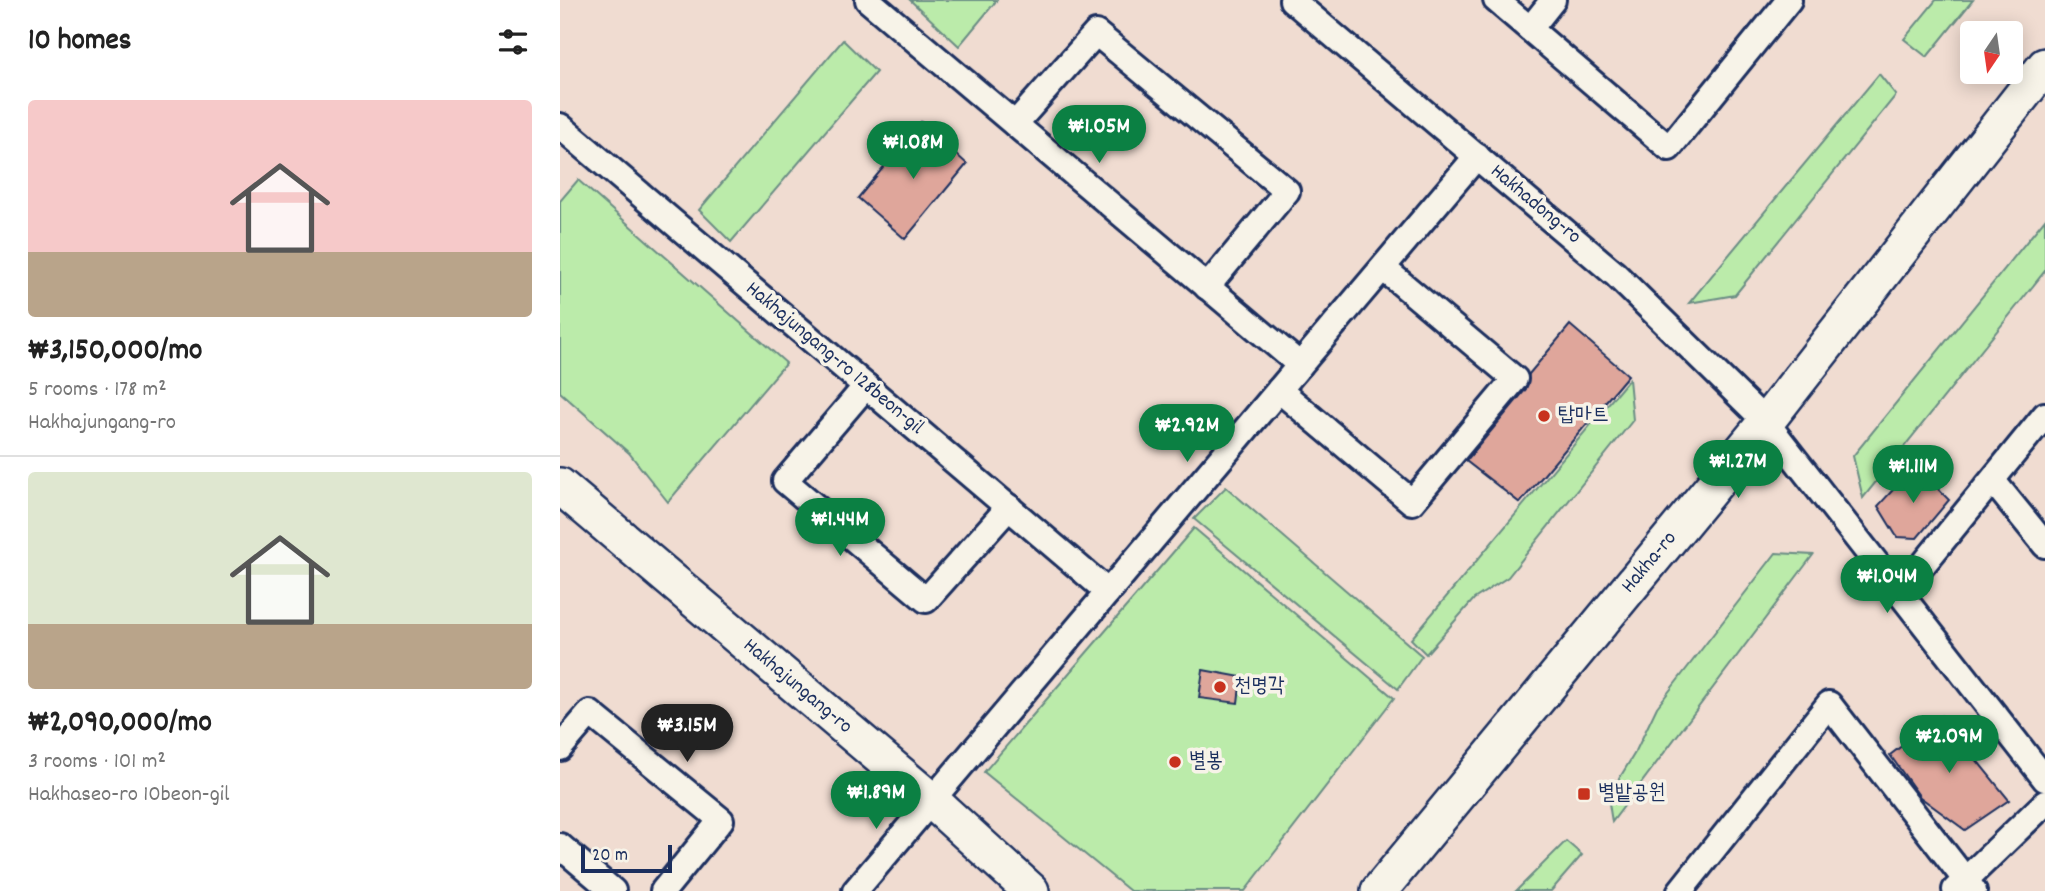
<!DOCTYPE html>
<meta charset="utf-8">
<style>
:root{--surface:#fff;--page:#f6f6f6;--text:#222;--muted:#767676;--line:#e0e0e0;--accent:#0b8043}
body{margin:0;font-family:Dekko,"Poor Story",sans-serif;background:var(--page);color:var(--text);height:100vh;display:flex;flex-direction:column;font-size:26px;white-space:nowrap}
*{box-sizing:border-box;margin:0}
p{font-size:23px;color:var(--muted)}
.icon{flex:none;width:38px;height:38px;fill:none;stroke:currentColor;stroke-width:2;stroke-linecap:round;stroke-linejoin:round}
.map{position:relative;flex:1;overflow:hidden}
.panel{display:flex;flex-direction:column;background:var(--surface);width:560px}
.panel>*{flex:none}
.needle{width:46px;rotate:193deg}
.tools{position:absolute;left:1400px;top:21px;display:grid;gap:14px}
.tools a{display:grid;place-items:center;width:63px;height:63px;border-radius:7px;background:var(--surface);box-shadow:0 4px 18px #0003;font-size:35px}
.scale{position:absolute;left:21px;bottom:18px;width:91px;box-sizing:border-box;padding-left:7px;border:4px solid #1b2f5e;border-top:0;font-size:19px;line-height:24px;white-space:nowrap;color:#1b2f5e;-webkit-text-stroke:5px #f7f3e8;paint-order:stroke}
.price{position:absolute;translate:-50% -60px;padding:0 16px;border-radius:24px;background:var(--accent);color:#fff;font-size:23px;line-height:46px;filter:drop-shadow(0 2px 4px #0008)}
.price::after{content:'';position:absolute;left:50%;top:42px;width:21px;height:16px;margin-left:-10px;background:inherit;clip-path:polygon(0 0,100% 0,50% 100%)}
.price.on{background:#222;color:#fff}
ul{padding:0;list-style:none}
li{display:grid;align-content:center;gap:14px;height:371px;padding:0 28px}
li+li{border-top:2px solid var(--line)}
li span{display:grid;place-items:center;height:217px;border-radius:7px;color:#555}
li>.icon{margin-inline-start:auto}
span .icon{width:126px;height:126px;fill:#fffc;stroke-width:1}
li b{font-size:30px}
h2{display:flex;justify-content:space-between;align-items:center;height:84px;padding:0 28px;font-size:30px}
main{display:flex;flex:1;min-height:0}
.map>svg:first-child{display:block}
.green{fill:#bbebaa;stroke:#6b8d84;stroke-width:2}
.building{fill:#dfa69b;stroke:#1b2f5e;stroke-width:2}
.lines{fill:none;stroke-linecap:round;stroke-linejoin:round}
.street-casing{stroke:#1b2f5e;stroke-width:30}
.secondary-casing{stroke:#1b2f5e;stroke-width:40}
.street{stroke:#f7f3e8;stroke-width:24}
.secondary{stroke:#f7f3e8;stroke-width:35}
.poi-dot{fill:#c8321e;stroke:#f7f3e8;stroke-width:2.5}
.labels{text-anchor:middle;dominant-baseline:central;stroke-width:7;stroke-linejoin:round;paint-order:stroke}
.street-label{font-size:21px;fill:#1b2f5e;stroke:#f7f3e8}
.poi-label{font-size:21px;fill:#1b2f5e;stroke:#f7f3e8;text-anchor:start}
</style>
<main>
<section class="panel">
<h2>10 homes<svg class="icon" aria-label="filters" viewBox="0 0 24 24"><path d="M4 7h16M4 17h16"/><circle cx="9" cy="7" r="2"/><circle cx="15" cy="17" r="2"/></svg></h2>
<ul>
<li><span style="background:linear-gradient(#f6c9c9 70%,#b9a48a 0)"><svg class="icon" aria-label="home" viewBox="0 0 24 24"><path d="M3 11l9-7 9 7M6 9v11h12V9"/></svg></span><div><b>₩3,150,000/mo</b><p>5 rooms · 178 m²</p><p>Hakhajungang-ro</p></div></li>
<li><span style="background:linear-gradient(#dfe7d0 70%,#b9a48a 0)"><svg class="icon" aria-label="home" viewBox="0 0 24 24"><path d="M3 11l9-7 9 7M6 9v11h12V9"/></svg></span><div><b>₩2,090,000/mo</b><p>3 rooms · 101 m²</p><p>Hakhaseo-ro 10beon-gil</p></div></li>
</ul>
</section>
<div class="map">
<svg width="1485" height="891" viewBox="0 0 1485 891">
<rect width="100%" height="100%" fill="#f0dcd1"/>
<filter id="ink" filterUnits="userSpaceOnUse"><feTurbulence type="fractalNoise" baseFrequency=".0143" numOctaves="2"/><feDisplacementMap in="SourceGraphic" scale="14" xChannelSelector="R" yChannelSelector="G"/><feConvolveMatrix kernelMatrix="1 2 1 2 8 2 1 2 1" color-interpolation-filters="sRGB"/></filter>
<g filter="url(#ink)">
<!-- green -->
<g class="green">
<polygon points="350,0 437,0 399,46"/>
<polygon points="1376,0 1413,0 1367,57 1344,39"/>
<polygon points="283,40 316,72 171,242 139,210"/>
<polygon points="1319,74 1336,95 1175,295 1129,303"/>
<polygon points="18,180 226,363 108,502 69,453 0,392 0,201"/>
<polygon points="1485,219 1485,271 1303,498 1293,456"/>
<polygon points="1069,379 1073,420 948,577 914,599 866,654 851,639"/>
<polygon points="666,487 862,656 838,689 634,519"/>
<polygon points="634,528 834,698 685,891 570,891 424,772"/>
<polygon points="1216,553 1253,555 1052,822 1048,797 1076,751 1097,707"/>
<polygon points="1006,841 1022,855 991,891 956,891"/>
</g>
<!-- building -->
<g class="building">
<polygon points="361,122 407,164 345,239 298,198"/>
<polygon points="1010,325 1068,375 960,503 906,461 966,389 969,374"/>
<polygon points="1355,466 1389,500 1357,538 1337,537 1318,506"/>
<polygon points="643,670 681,677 678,703 639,698"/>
<polygon points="1381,716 1449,800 1405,830 1360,797 1330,755"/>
</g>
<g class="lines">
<defs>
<g id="street">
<polyline points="308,0 740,365"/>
<polyline points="732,0 1055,274 1206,422 1485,779"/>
<polyline points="936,0 1109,148 1229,0"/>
<polyline points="970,29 993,0"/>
<polyline points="455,124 536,33 727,191 647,287"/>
<polyline points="0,126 548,592"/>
<polyline points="306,386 225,481 366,600 449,507"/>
<polyline points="719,390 852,502 955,379 823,268"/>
<polyline points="1433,481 1485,545"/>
<polyline points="1340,593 1485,415"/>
<polyline points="0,748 30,713 161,820 103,891"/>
<polyline points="0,846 53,891"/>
<polyline points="1395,890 1485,803"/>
<polyline points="295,891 917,156"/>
<polyline points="1120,891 1269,704 1414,891"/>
</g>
<g id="secondary">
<polyline points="0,486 372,801 471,891"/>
<polyline points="819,891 1206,422 1485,66"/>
</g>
</defs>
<!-- street casing -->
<use href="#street" class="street-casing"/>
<!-- secondary casing -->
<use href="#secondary" class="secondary-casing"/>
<!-- street -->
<use href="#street" class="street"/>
<!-- secondary -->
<use href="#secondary" class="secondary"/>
</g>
</g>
<!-- markers -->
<g class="poi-dot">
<circle cx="984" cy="416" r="7"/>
<circle cx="660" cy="687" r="7"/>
<circle cx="615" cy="762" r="7"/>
<rect x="1017" y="787" width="14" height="14" rx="3.5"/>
</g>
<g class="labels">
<!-- street labels -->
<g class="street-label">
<text transform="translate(975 205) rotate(40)">Hakhadong-ro</text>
<text transform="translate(274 359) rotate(40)">Hakhajungang-ro 128beon-gil</text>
<text transform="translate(1090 563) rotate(-50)">Hakha-ro</text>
<text transform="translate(237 687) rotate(40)">Hakhajungang-ro</text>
</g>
<!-- poi labels -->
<g class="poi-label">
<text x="998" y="416">탑마트</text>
<text x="674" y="687">천명각</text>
<text x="629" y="762">별봉</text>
<text x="1038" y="794">별밭공원</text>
</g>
</g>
</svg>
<div class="tools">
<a><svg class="needle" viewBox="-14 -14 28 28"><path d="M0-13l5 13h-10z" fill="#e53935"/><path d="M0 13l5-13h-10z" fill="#767676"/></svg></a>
</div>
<div class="scale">20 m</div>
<b class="price" style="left:539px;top:165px">₩1.05M</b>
<b class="price" style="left:353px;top:181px">₩1.08M</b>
<b class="price" style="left:627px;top:464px">₩2.92M</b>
<b class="price" style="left:1178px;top:500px">₩1.27M</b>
<b class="price" style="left:1353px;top:505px">₩1.11M</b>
<b class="price" style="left:280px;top:558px">₩1.44M</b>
<b class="price" style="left:1327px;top:615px">₩1.04M</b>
<b class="price on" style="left:127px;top:764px">₩3.15M</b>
<b class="price" style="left:1389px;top:775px">₩2.09M</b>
<b class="price" style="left:316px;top:831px">₩1.89M</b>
</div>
</main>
